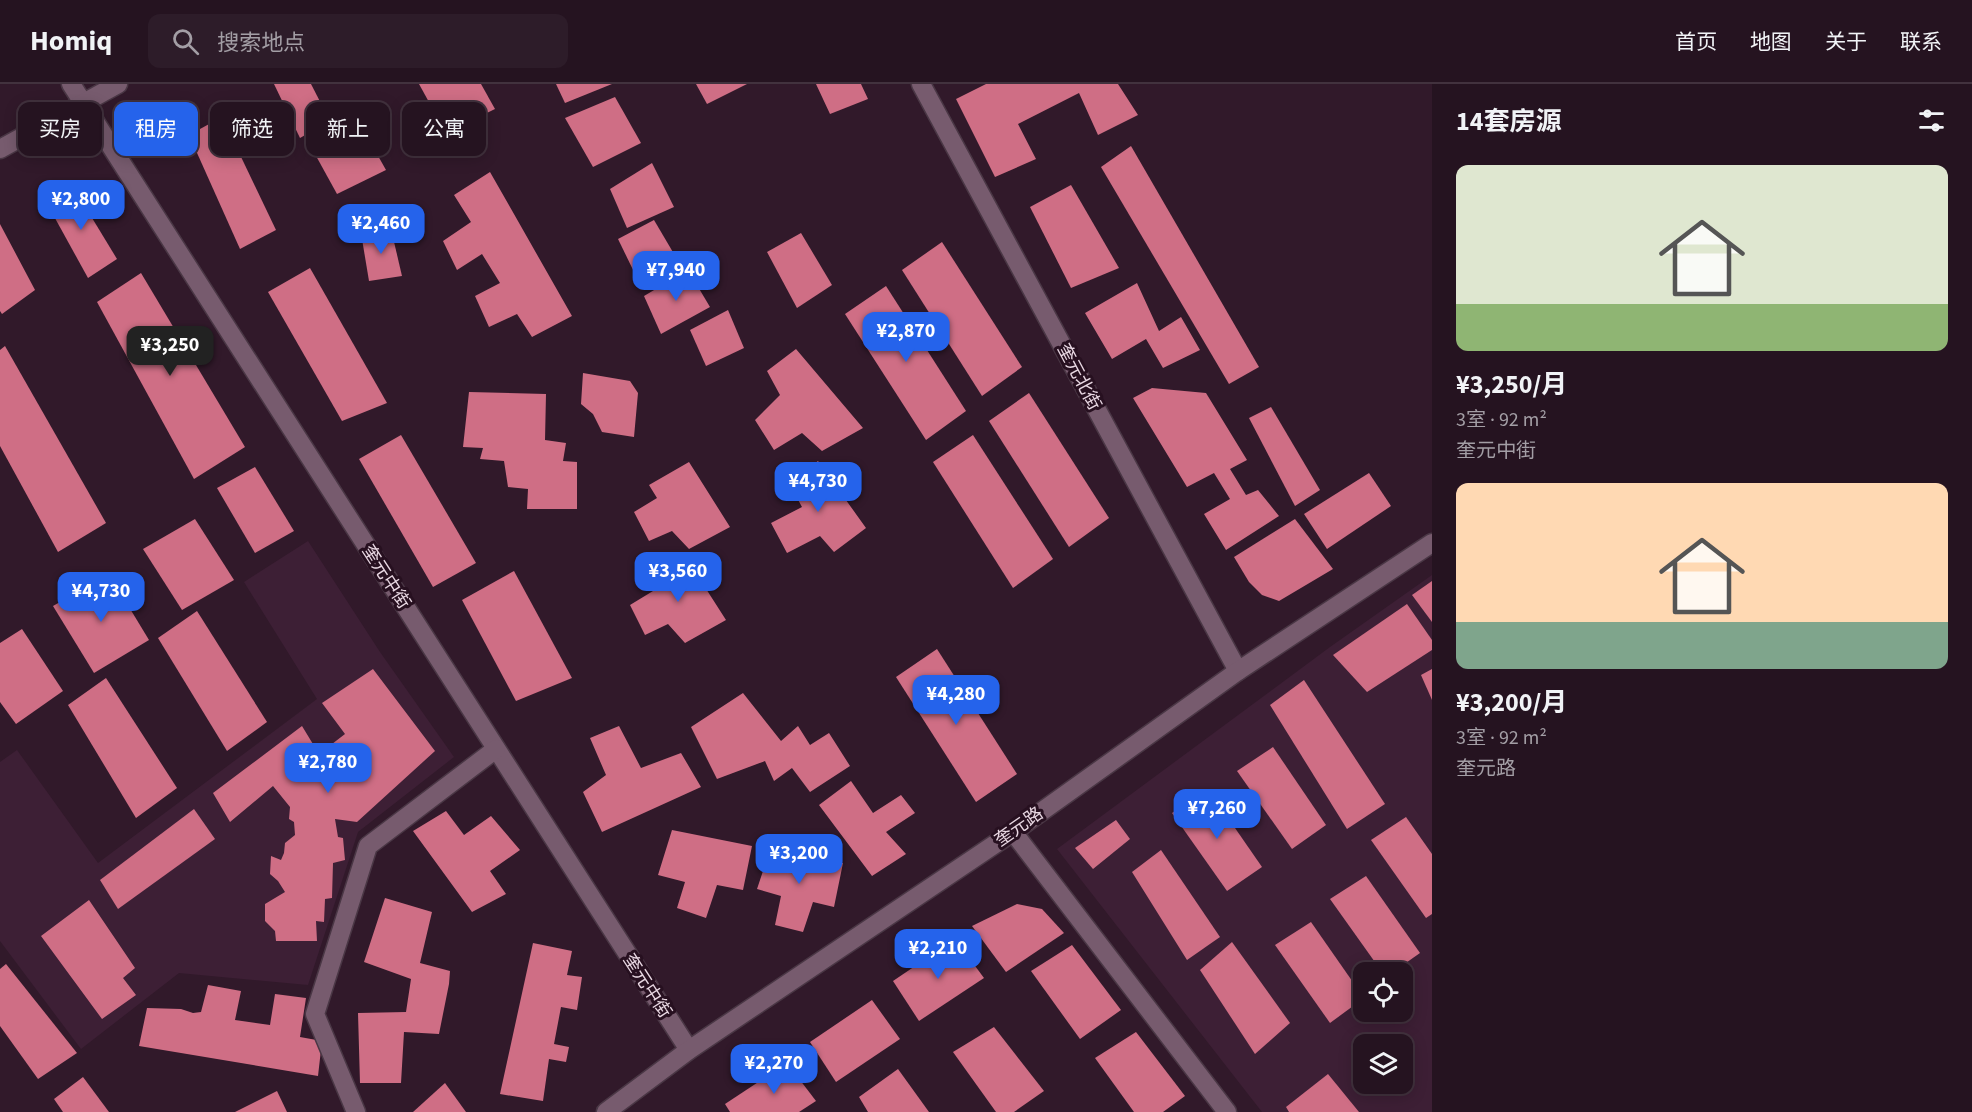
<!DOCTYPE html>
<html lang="zh">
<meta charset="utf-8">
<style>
:root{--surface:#251320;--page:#2d1c29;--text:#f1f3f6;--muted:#a39ea5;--line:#42323e;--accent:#2563eb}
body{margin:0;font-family:"Source Sans 3","Noto Sans SC",sans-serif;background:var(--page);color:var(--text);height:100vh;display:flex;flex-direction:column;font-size:22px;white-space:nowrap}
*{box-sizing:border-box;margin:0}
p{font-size:20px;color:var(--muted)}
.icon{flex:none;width:33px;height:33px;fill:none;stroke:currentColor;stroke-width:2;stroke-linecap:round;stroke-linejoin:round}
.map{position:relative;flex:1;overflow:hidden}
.sheet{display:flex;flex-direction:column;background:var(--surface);width:540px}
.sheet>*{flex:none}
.banner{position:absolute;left:18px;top:18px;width:570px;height:54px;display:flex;gap:12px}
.buttons{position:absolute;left:1353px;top:878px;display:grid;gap:12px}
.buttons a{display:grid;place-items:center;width:60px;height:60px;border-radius:12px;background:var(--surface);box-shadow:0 3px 15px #0003,0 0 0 2px var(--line);font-size:30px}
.price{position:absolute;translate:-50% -51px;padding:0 14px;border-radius:12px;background:var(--accent);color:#fff;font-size:20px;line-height:39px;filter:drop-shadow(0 2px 3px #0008)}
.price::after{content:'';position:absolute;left:50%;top:36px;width:18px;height:14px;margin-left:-9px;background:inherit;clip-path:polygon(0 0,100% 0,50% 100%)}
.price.selected{background:#222;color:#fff}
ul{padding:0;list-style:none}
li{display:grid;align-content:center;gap:12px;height:318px;padding:0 24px}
li span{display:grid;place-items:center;height:186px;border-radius:12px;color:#555}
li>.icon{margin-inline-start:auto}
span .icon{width:108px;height:108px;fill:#fffc;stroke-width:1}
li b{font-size:26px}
h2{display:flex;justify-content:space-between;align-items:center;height:72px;padding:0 24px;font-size:26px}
.chip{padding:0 21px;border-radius:12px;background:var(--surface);box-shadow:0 3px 15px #0003,0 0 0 2px var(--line);font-size:21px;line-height:54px}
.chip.selected{background:var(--accent);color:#fff}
header{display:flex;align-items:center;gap:36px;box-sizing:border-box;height:84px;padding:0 30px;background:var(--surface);border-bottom:2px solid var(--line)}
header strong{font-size:28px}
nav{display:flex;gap:33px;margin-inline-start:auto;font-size:21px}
.search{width:420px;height:54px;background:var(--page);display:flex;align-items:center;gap:15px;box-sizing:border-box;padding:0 21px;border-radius:12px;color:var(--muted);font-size:22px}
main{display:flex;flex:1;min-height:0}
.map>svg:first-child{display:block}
.built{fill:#3d1f35;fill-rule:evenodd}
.building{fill:#cf6e85}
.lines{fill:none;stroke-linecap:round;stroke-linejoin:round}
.minor-casing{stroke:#4a3745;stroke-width:21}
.minor{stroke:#775b6e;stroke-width:18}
.labels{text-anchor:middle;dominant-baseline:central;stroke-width:6;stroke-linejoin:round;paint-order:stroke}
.street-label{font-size:18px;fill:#ead9e4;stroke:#271020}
</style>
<header>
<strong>Homiq</strong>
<div class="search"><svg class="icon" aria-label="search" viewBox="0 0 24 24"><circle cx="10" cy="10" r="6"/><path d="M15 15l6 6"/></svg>搜索地点</div>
<nav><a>首页</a><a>地图</a><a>关于</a><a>联系</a></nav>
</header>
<main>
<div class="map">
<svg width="1432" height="1028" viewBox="0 0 1432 1028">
<rect width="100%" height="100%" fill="#31192a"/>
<!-- built -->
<g class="built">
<polygon points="308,457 380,568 454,673 358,748 308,901 179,889 81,965 0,857 0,678 17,666 98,779 317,615 244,498"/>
<path d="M1432,491V1028H1262L1057,765L1330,563ZM1364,888H1402V927H1364ZM1364,960H1402V999H1364Z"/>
</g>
<!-- building -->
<g class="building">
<polygon points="274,0 311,0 330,37 300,54"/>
<polygon points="419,0 481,0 495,25 446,49"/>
<polygon points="556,0 612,0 565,19"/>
<polygon points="696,0 747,0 707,20"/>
<polygon points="816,0 861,0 868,15 830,30"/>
<polygon points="986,0 1118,0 1138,31 1098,51 1079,9 1018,40 1036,75 995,93 956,15"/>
<polygon points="615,13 641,59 593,83 565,34"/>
<polygon points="222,33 276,146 240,165 189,51"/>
<polygon points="360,40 386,86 337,110 310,61"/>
<polygon points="1131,62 1259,283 1229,300 1101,83"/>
<polygon points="652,79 674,123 627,144 610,105"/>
<polygon points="490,88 572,232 532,253 517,230 489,243 475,212 500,199 482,170 457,186 443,157 471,138 454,111"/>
<polygon points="72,101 117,175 88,194 45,116"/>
<polygon points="1071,101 1119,184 1071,204 1030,123"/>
<polygon points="654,136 677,175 638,196 618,155"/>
<polygon points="0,140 35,206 2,230 0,227"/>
<polygon points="391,145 402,192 369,197 361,149"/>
<polygon points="801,149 832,201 797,224 767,168"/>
<polygon points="942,158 1022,283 982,312 902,186"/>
<polygon points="310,184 387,319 342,337 268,208"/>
<polygon points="688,186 710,223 661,250 644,212"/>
<polygon points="141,189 245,363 194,395 97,218"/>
<polygon points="1137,199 1159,247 1181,233 1200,266 1163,284 1146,255 1112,275 1085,229"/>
<polygon points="886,202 966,327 926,356 845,230"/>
<polygon points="728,226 744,264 706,282 690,246"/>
<polygon points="5,262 106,439 58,468 0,362 0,266"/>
<polygon points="796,265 863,344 822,367 802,349 774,366 755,336 780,311 767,287"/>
<polygon points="583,289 630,297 638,309 634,353 602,348 593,330 581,320"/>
<polygon points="1152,304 1206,309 1247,376 1230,385 1246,411 1258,406 1279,432 1226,466 1204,430 1230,415 1214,389 1187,403 1133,314"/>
<polygon points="469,308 546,310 545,356 566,359 563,377 577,378 577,425 527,425 528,405 508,403 504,377 480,375 483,364 463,363"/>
<polygon points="1029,309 1109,434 1069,463 989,337"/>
<polygon points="1271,323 1320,406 1295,422 1249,334"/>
<polygon points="401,351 476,479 433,503 359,375"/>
<polygon points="973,351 1053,475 1013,504 933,378"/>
<polygon points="818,377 866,444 834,468 820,452 787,469 771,439 802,423 789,399"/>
<polygon points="689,378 730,443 689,465 672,447 649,457 634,428 657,414 649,401"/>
<polygon points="255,383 294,447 255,469 217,404"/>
<polygon points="1369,389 1391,422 1327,465 1304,430"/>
<polygon points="195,435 234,496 182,526 143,465"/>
<polygon points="1295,435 1333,485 1279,517 1262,511 1249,498 1234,473"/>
<polygon points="685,472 726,536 685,559 668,540 645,551 630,521 653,507 646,495"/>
<polygon points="514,487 572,594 516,617 462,516"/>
<polygon points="109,490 149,556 94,589 53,522"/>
<polygon points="1432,497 1432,538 1412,511"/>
<polygon points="1407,520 1432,556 1432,566 1367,608 1333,571"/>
<polygon points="197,527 267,638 227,667 158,554"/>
<polygon points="22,545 63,607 16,640 0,618 0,559"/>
<polygon points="937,565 1017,690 976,718 896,593"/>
<polygon points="373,585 435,667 357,738 335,735 338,753 343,754 345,776 333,779 332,814 325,815 324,838 316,837 317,857 276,857 275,847 265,837 265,820 285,808 278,797 270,790 271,772 281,776 284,769 285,759 295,751 294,738 289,735 290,723 273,702 230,738 213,709 302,642 319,670 345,650 322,619"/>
<polygon points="1432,585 1432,616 1421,591"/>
<polygon points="106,594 177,704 136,734 68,621"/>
<polygon points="1304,596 1385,720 1347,745 1270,621"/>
<polygon points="743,609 781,657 798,642 810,661 829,649 850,682 810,708 792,684 774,697 765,677 717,695 691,643"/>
<polygon points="619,642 641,684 681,669 701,703 602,748 583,708 606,691 590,654"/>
<polygon points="1273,663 1326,741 1292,765 1237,687"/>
<polygon points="851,697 873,729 901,711 915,729 886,748 906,770 872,792 819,721"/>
<polygon points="1208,705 1262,783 1227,807 1172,729"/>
<polygon points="194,725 215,755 118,825 100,796"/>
<polygon points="446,727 464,751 491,732 520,766 490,787 506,810 472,828 413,747"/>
<polygon points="1406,733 1432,770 1432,830 1426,834 1371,756"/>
<polygon points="1116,736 1130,755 1093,785 1075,764"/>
<polygon points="672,746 752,762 743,806 717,801 706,834 677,824 685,798 658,791"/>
<polygon points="771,763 843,779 834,823 813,818 803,848 775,841 781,812 757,805"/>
<polygon points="1161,766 1220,853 1187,876 1132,788"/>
<polygon points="1366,792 1420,869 1393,888 1382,888 1330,815"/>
<polygon points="385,814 432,828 420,879 450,887 449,900 439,950 404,948 401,999 360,999 358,929 406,928 411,895 364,878"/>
<polygon points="89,816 135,884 123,894 136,911 102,935 41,852"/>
<polygon points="1017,820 1042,825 1064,849 1006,888 972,842"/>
<polygon points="1311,838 1364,914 1330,939 1275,861"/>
<polygon points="955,855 984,894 919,937 893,897"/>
<polygon points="1232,858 1290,939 1255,970 1200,886"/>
<polygon points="533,859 572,867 567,891 582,893 577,926 561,923 554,960 569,963 566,978 549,975 543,1017 500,1010"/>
<polygon points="1072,861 1121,926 1080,955 1031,887"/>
<polygon points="6,880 77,969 38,995 0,942 0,885"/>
<polygon points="208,901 241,907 235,936 270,941 275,910 306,914 300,953 322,957 318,992 139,962 147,924 181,925 193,929 201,928"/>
<polygon points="872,916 900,955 836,998 810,958"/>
<polygon points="994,943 1044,1007 1014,1028 996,1028 953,968"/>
<polygon points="1136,948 1185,1012 1163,1028 1134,1028 1095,974"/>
<polygon points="787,979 816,1017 799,1028 730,1028 725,1020"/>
<polygon points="898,985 929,1028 868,1028 859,1013"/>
<polygon points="1328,990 1359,1028 1289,1028 1286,1023"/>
<polygon points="83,993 109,1028 63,1028 54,1015"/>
<polygon points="445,999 466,1028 413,1028"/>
<polygon points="277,1007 287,1028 235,1028"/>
</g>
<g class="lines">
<defs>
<g id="minor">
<polyline points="71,0 689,966"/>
<polyline points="921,0 1238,587"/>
<polyline points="0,65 118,0"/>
<polyline points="1013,748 1227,1028"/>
<polyline points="356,1028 315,930 368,762 496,665"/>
<polyline points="606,1028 689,966 1013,748 1238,587 1432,459"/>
</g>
</defs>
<!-- minor casing -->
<use href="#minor" class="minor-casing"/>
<!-- minor -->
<use href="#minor" class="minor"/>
</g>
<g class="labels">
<!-- street labels -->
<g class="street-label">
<text transform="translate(1079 293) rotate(62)">奎元北街</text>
<text transform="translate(386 493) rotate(57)">奎元中街</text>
<text transform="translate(1019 743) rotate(-35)">奎元路</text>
<text transform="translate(647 902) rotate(57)">奎元中街</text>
</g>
</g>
</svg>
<div class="buttons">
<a><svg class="icon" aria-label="locate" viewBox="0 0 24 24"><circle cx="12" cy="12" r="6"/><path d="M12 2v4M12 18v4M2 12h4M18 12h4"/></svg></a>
<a><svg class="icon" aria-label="layers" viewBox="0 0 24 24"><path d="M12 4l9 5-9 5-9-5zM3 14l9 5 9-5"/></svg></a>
</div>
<b class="price" style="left:81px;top:147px">¥2,800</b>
<b class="price" style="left:381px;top:171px">¥2,460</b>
<b class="price" style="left:676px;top:218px">¥7,940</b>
<b class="price" style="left:906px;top:279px">¥2,870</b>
<b class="price selected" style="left:170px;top:293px">¥3,250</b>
<b class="price" style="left:818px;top:429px">¥4,730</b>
<b class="price" style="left:678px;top:519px">¥3,560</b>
<b class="price" style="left:101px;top:539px">¥4,730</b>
<b class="price" style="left:956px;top:642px">¥4,280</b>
<b class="price" style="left:328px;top:710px">¥2,780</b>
<b class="price" style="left:1217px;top:756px">¥7,260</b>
<b class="price" style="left:799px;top:801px">¥3,200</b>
<b class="price" style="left:938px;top:896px">¥2,210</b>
<b class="price" style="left:774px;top:1011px">¥2,270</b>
<div class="banner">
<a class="chip">买房</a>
<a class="chip selected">租房</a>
<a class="chip">筛选</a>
<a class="chip">新上</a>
<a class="chip">公寓</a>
</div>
</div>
<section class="sheet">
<h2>14套房源<svg class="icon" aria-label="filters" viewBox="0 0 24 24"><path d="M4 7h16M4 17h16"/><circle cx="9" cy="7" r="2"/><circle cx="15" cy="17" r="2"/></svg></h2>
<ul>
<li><span style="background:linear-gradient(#dfe7d0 75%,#8fb573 0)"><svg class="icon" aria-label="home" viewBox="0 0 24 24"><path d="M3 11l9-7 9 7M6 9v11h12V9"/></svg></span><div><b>¥3,250/月</b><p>3室 · 92 m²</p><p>奎元中街</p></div></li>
<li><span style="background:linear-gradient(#ffd9b3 75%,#7fa58c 0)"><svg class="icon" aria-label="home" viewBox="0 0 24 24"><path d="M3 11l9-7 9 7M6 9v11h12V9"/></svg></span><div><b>¥3,200/月</b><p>3室 · 92 m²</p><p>奎元路</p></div></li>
</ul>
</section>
</main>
